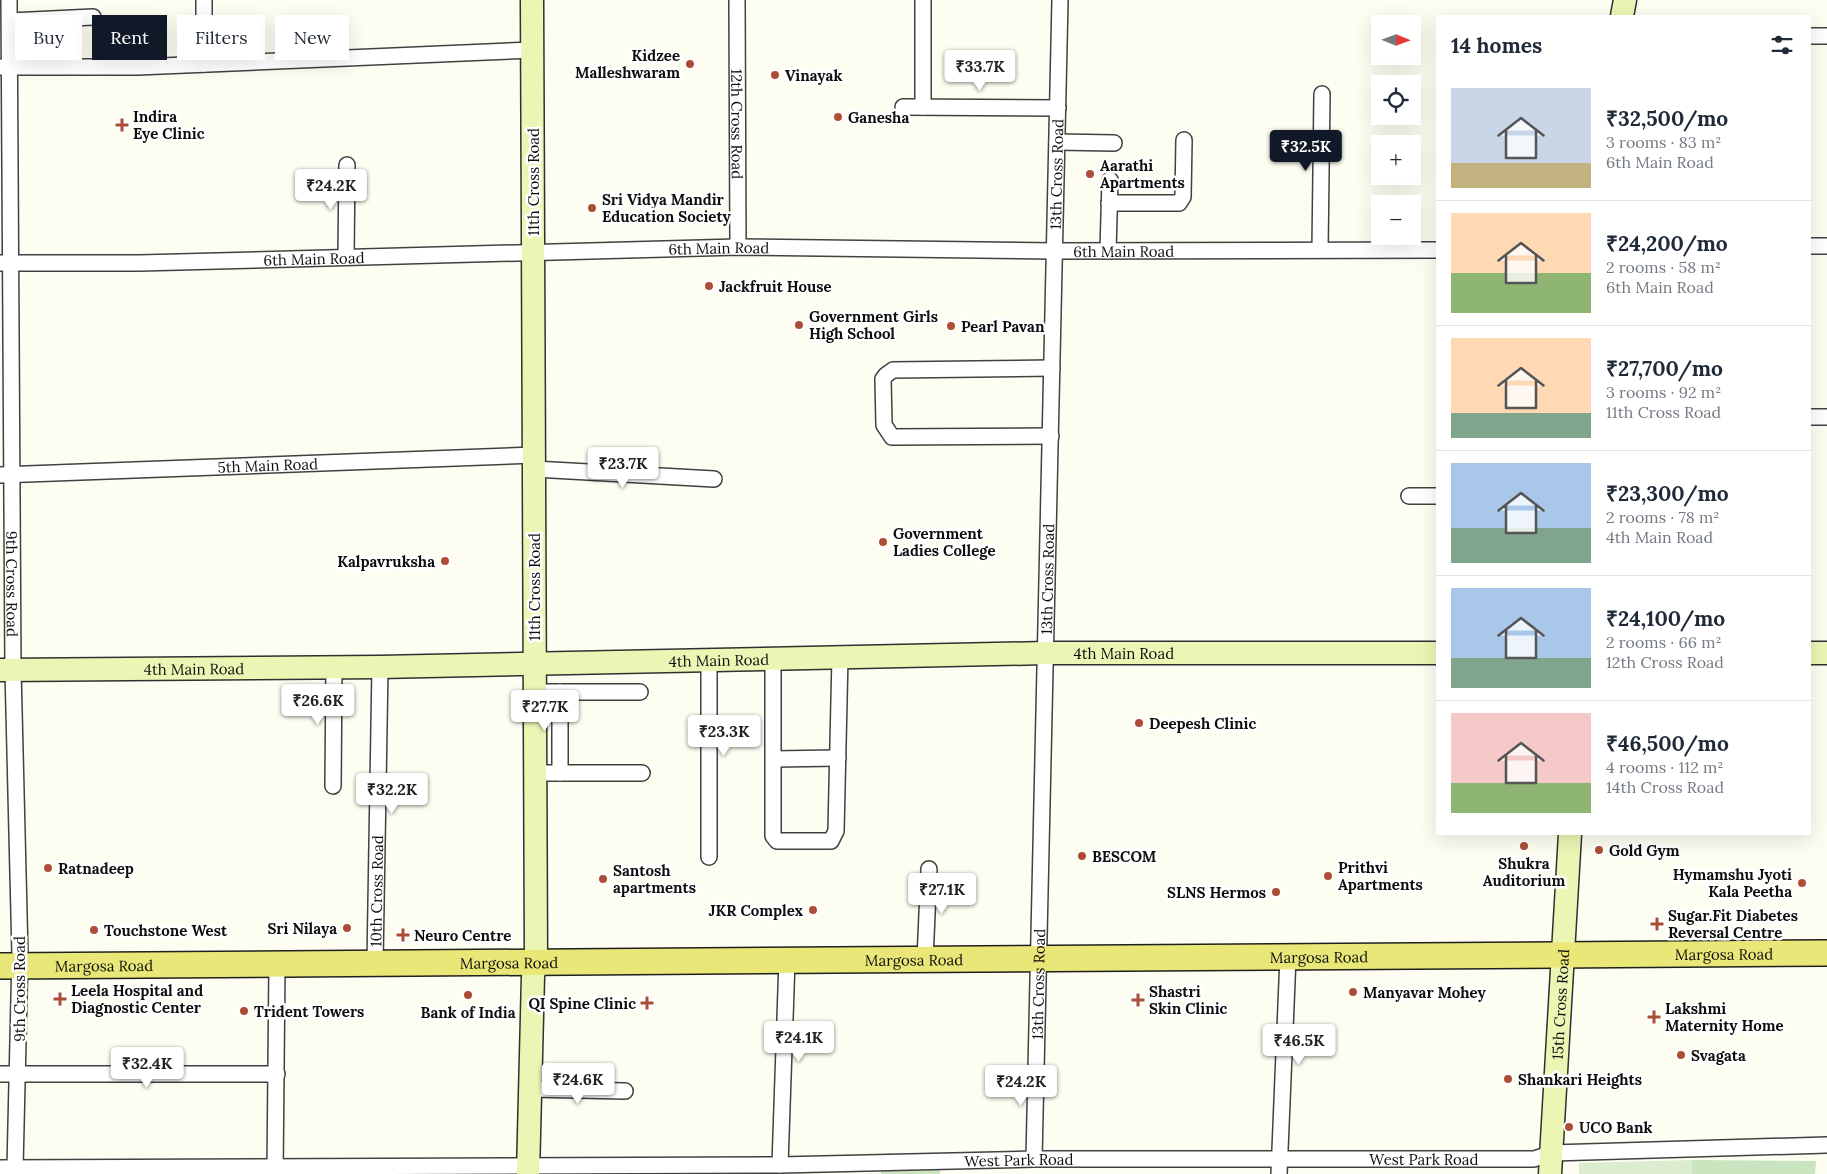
<!DOCTYPE html>
<meta charset="utf-8">
<style>
:root{--surface:#fff;--page:#f6f6f7;--text:#1f2937;--muted:#747a83;--line:#e0e1e3;--accent:#111827}
body{margin:0;font-family:Lora,serif;background:var(--page);color:var(--text);height:100vh;display:flex;flex-direction:column;font-size:19px;white-space:nowrap}
*{box-sizing:border-box;margin:0}
p{font-size:16px;color:var(--muted)}
.icon{flex:none;width:28px;height:28px;fill:none;stroke:currentColor;stroke-width:2;stroke-linecap:round;stroke-linejoin:round}
.map{position:relative;flex:1;overflow:hidden}
.panel{position:absolute;left:1436px;top:15px;width:375px;height:820px;display:flex;flex-direction:column;background:var(--surface);border-radius:0px;box-shadow:0 5px 20px #0002}
.panel>*{flex:none}
.hud{position:absolute;left:15px;top:15px;width:475px;height:45px;display:flex;gap:10px}
.needle{width:32px;rotate:91deg}
.tools{position:absolute;left:1371px;top:15px;display:grid;gap:10px}
.tools a{display:grid;place-items:center;width:50px;height:50px;border-radius:0px;background:var(--surface);box-shadow:0 5px 20px #0002;font-size:25px}
.price{position:absolute;translate:-50% -42px;padding:0 11px;border-radius:5px;background:#fff;color:#222;font-size:16px;line-height:32px;filter:drop-shadow(0 1px 2px #0008)}
.price::after{content:'';position:absolute;left:50%;top:30px;width:15px;height:11px;margin-left:-8px;background:inherit;clip-path:polygon(0 0,100% 0,50% 100%)}
.price.active{background:var(--accent);color:#fff}
ul{padding:0;list-style:none}
li{display:flex;align-items:center;gap:15px;height:125px;padding:0 15px}
li+li{border-top:1px solid var(--line)}
li span{display:grid;place-items:center;flex:none;width:140px;height:100px;border-radius:0px;color:#555}
li>.icon{margin-inline-start:auto}
span .icon{width:60px;height:60px;fill:#fffc;stroke-width:1}
li b{font-size:21px}
h2{display:flex;justify-content:space-between;align-items:center;height:60px;padding:0 15px;font-size:21px}
.chip{padding:0 18px;border-radius:0px;background:var(--surface);box-shadow:0 5px 20px #0002;font-size:18px;line-height:45px}
.chip.active{background:var(--accent);color:#fff}
.map>svg:first-child{display:block}
.green{fill:#c9e4bf}
.pitch{fill:#dceccf}
.lines{fill:none;stroke-linecap:round;stroke-linejoin:round}
.street-casing{stroke:#414141;stroke-width:18}
.secondary-casing{stroke:#303030;stroke-width:25}
.primary-casing{stroke:#1f1f1f;stroke-width:28}
.street{stroke:#fff;stroke-width:15}
.secondary{stroke:#edf5b5;stroke-width:22}
.primary{stroke:#e8e777;stroke-width:25}
.poi-dot{fill:#ad4d37;stroke:#fff;stroke-width:2}
.labels{text-anchor:middle;dominant-baseline:central;stroke-width:5;stroke-linejoin:round;paint-order:stroke}
.poi-label{font-size:15px;font-weight:bold;fill:#0e0e0e;stroke:#fff;text-anchor:start}
.street-label{font-size:15px;fill:#0e0e0e;stroke:#fff}
</style>
<div class="map">
<svg width="1827" height="1174" viewBox="0 0 1827 1174">
<rect width="100%" height="100%" fill="#fdfdf2"/>
<!-- green -->
<g class="green">
<polygon points="1692,1160 1816,1161 1815,1174 1692,1174"/>
<polygon points="940,1166 940,1174 881,1174 882,1167"/>
<polygon points="698,1171 827,1173 698,1174"/>
</g>
<!-- pitch -->
<polygon class="pitch" points="1692,1160 1692,1174 1579,1174 1579,1163"/>
<g class="lines">
<defs>
<g id="street">
<path id="s1" d="M9,0L13,670L20,955L15,1168"/>
<polyline points="204,0 204,64"/>
<path id="s2" d="M737,0L738,247"/>
<polyline points="923,0 923,107"/>
<polyline points="10,21 93,17"/>
<polyline points="1810,36 1827,36"/>
<polyline points="0,67 138,67 532,50"/>
<polyline points="903,107 1058,108"/>
<polyline points="1057,142 1114,143"/>
<polyline points="1109,203 1179,203 1183,197 1184,140"/>
<polyline points="1810,246 1827,246"/>
<polyline points="1320,250 1322,94"/>
<polyline points="1108,251 1110,180"/>
<polyline points="346,257 347,165"/>
<path id="s3" d="M0,263H140L738,247L1055,251L1438,250"/>
<polyline points="1810,417 1827,417"/>
<polyline points="1051,436 892,437 884,425 883,379 886,375 893,370 1052,368"/>
<polyline points="534,469 714,479"/>
<path id="s4" d="M0,475L534,455"/>
<polyline points="1409,496 1438,496"/>
<polyline points="709,658 709,857"/>
<polyline points="773,658 773,836 777,841 831,841 836,831 840,657"/>
<polyline points="535,692 640,692"/>
<polyline points="774,759 838,758"/>
<polyline points="535,773 642,773"/>
<polyline points="560,773 560,692"/>
<polyline points="333,786 334,667"/>
<polyline points="925,959 929,869"/>
<path id="s5" d="M375,963L380,667"/>
<polyline points="0,1074 277,1074"/>
<polyline points="531,1089 625,1091"/>
<path id="s6" d="M1034,1159L1060,0"/>
<polyline points="780,1165 787,960"/>
<path id="s7" d="M0,1168L780,1165L1034,1159H1534L1552,1153L1827,1145"/>
<polyline points="275,1174 277,964"/>
<polyline points="1279,1174 1288,957"/>
</g>
<g id="secondary">
<polyline points="1622,16 1625,0"/>
<polyline points="1810,653 1827,653"/>
<path id="s8" d="M0,670L380,667L1046,653H1438"/>
<polyline points="528,1174 533,976 536,962 532,0"/>
<path id="s9" d="M1550,1174L1570,834"/>
</g>
<g id="primary">
<path id="s10" d="M0,966L1827,953"/>
</g>
</defs>
<!-- street casing -->
<use href="#street" class="street-casing"/>
<!-- secondary casing -->
<use href="#secondary" class="secondary-casing"/>
<!-- primary casing -->
<use href="#primary" class="primary-casing"/>
<!-- street -->
<use href="#street" class="street"/>
<!-- secondary -->
<use href="#secondary" class="secondary"/>
<!-- primary -->
<use href="#primary" class="primary"/>
</g>
<!-- markers -->
<g class="poi-dot">
<circle cx="690" cy="64" r="5"/>
<circle cx="775" cy="75" r="5"/>
<circle cx="838" cy="117" r="5"/>
<path d="M119.5 117.5h5v5h5v5h-5v5h-5v-5h-5v-5h5z"/>
<circle cx="1090" cy="174" r="5"/>
<circle cx="592" cy="208" r="5"/>
<circle cx="709" cy="286" r="5"/>
<circle cx="799" cy="325" r="5"/>
<circle cx="951" cy="326" r="5"/>
<circle cx="883" cy="542" r="5"/>
<circle cx="445" cy="561" r="5"/>
<circle cx="1139" cy="723" r="5"/>
<circle cx="1524" cy="846" r="5"/>
<circle cx="1599" cy="850" r="5"/>
<circle cx="1082" cy="856" r="5"/>
<circle cx="48" cy="868" r="5"/>
<circle cx="1328" cy="876" r="5"/>
<circle cx="603" cy="879" r="5"/>
<circle cx="1802" cy="883" r="5"/>
<circle cx="1276" cy="892" r="5"/>
<circle cx="813" cy="910" r="5"/>
<path d="M1654.5 916.5h5v5h5v5h-5v5h-5v-5h-5v-5h5z"/>
<circle cx="347" cy="928" r="5"/>
<circle cx="94" cy="930" r="5"/>
<path d="M400.5 927.5h5v5h5v5h-5v5h-5v-5h-5v-5h5z"/>
<circle cx="1353" cy="992" r="5"/>
<circle cx="468" cy="995" r="5"/>
<path d="M57.5 991.5h5v5h5v5h-5v5h-5v-5h-5v-5h5z"/>
<path d="M1135.5 992.5h5v5h5v5h-5v5h-5v-5h-5v-5h5z"/>
<path d="M644.5 995.5h5v5h5v5h-5v5h-5v-5h-5v-5h5z"/>
<circle cx="244" cy="1011" r="5"/>
<path d="M1651.5 1009.5h5v5h5v5h-5v5h-5v-5h-5v-5h5z"/>
<circle cx="1681" cy="1055" r="5"/>
<circle cx="1508" cy="1079" r="5"/>
<circle cx="1569" cy="1127" r="5"/>
</g>
<g class="labels">
<!-- poi labels -->
<g class="poi-label">
<text x="680" y="55" text-anchor="end">Kidzee<tspan x="680" dy="17">Malleshwaram</tspan></text>
<text x="785" y="75">Vinayak</text>
<text x="133" y="116">Indira<tspan x="133" dy="17">Eye Clinic</tspan></text>
<text x="848" y="117">Ganesha</text>
<text x="1100" y="165">Aarathi<tspan x="1100" dy="17">Apartments</tspan></text>
<text x="602" y="199">Sri Vidya Mandir<tspan x="602" dy="17">Education Society</tspan></text>
<text x="719" y="286">Jackfruit House</text>
<text x="809" y="316">Government Girls<tspan x="809" dy="17">High School</tspan></text>
<text x="961" y="326">Pearl Pavan</text>
<text x="893" y="533">Government<tspan x="893" dy="17">Ladies College</tspan></text>
<text x="435" y="561" text-anchor="end">Kalpavruksha</text>
<text x="1149" y="723">Deepesh Clinic</text>
<text x="1609" y="850">Gold Gym</text>
<text x="1092" y="856">BESCOM</text>
<text x="1524" y="863" text-anchor="middle">Shukra<tspan x="1524" dy="17">Auditorium</tspan></text>
<text x="1338" y="867">Prithvi<tspan x="1338" dy="17">Apartments</tspan></text>
<text x="58" y="868">Ratnadeep</text>
<text x="613" y="870">Santosh<tspan x="613" dy="17">apartments</tspan></text>
<text x="1792" y="874" text-anchor="end">Hymamshu Jyoti<tspan x="1792" dy="17">Kala Peetha</tspan></text>
<text x="1266" y="892" text-anchor="end">SLNS Hermos</text>
<text x="803" y="910" text-anchor="end">JKR Complex</text>
<text x="1668" y="915">Sugar.Fit Diabetes<tspan x="1668" dy="17">Reversal Centre</tspan></text>
<text x="337" y="928" text-anchor="end">Sri Nilaya</text>
<text x="104" y="930">Touchstone West</text>
<text x="414" y="935">Neuro Centre</text>
<text x="71" y="990">Leela Hospital and<tspan x="71" dy="17">Diagnostic Center</tspan></text>
<text x="1149" y="991">Shastri<tspan x="1149" dy="17">Skin Clinic</tspan></text>
<text x="1363" y="992">Manyavar Mohey</text>
<text x="636" y="1003" text-anchor="end">QI Spine Clinic</text>
<text x="1665" y="1008">Lakshmi<tspan x="1665" dy="17">Maternity Home</tspan></text>
<text x="254" y="1011">Trident Towers</text>
<text x="468" y="1012" text-anchor="middle">Bank of India</text>
<text x="1691" y="1055">Svagata</text>
<text x="1518" y="1079">Shankari Heights</text>
<text x="1579" y="1127">UCO Bank</text>
</g>
<!-- street labels -->
<g class="street-label">
<text stroke="none"><textPath href="#s2" startOffset="124">12th Cross Road</textPath></text>
<text stroke="none"><textPath href="#s6" startOffset="985">13th Cross Road</textPath></text>
<text transform="translate(533 182) rotate(-90)">11th Cross Road</text>
<text stroke="none"><textPath href="#s3" startOffset="719">6th Main Road</textPath></text>
<text stroke="none"><textPath href="#s3" startOffset="1124">6th Main Road</textPath></text>
<text stroke="none"><textPath href="#s3" startOffset="314">6th Main Road</textPath></text>
<text stroke="none"><textPath href="#s4" startOffset="268">5th Main Road</textPath></text>
<text stroke="none"><textPath href="#s6" startOffset="580">13th Cross Road</textPath></text>
<text stroke="none"><textPath href="#s1" startOffset="584">9th Cross Road</textPath></text>
<text transform="translate(534 587) rotate(-90)">11th Cross Road</text>
<text stroke="none"><textPath href="#s8" startOffset="1124">4th Main Road</textPath></text>
<text stroke="none"><textPath href="#s8" startOffset="719">4th Main Road</textPath></text>
<text stroke="none"><textPath href="#s8" startOffset="194">4th Main Road</textPath></text>
<text stroke="none"><textPath href="#s5" startOffset="72">10th Cross Road</textPath></text>
<text stroke="none"><textPath href="#s10" startOffset="1724">Margosa Road</textPath></text>
<text stroke="none"><textPath href="#s10" startOffset="1319">Margosa Road</textPath></text>
<text stroke="none"><textPath href="#s10" startOffset="914">Margosa Road</textPath></text>
<text stroke="none"><textPath href="#s10" startOffset="509">Margosa Road</textPath></text>
<text stroke="none"><textPath href="#s10" startOffset="104">Margosa Road</textPath></text>
<text stroke="none"><textPath href="#s6" startOffset="175">13th Cross Road</textPath></text>
<text transform="translate(19 989) rotate(-90)">9th Cross Road</text>
<text stroke="none"><textPath href="#s9" startOffset="170">15th Cross Road</textPath></text>
<text stroke="none"><textPath href="#s7" startOffset="1424">West Park Road</textPath></text>
<text stroke="none"><textPath href="#s7" startOffset="1019">West Park Road</textPath></text>
</g>
</g>
</svg>
<div class="tools">
<a><svg class="needle" viewBox="-14 -14 28 28"><path d="M0-13l5 13h-10z" fill="#e53935"/><path d="M0 13l5-13h-10z" fill="#747a83"/></svg></a>
<a><svg class="icon" aria-label="locate" viewBox="0 0 24 24"><circle cx="12" cy="12" r="6"/><path d="M12 2v4M12 18v4M2 12h4M18 12h4"/></svg></a>
<a>+</a>
<a>−</a>
</div>
<b class="price" style="left:980px;top:92px">₹33.7K</b>
<b class="price active" style="left:1306px;top:172px">₹32.5K</b>
<b class="price" style="left:331px;top:211px">₹24.2K</b>
<b class="price" style="left:623px;top:489px">₹23.7K</b>
<b class="price" style="left:318px;top:726px">₹26.6K</b>
<b class="price" style="left:545px;top:732px">₹27.7K</b>
<b class="price" style="left:724px;top:757px">₹23.3K</b>
<b class="price" style="left:392px;top:815px">₹32.2K</b>
<b class="price" style="left:942px;top:915px">₹27.1K</b>
<b class="price" style="left:799px;top:1063px">₹24.1K</b>
<b class="price" style="left:1299px;top:1066px">₹46.5K</b>
<b class="price" style="left:147px;top:1089px">₹32.4K</b>
<b class="price" style="left:578px;top:1105px">₹24.6K</b>
<b class="price" style="left:1021px;top:1107px">₹24.2K</b>
<div class="hud">
<a class="chip">Buy</a>
<a class="chip active">Rent</a>
<a class="chip">Filters</a>
<a class="chip">New</a>
</div>
<section class="panel">
<h2>14 homes<svg class="icon" aria-label="filters" viewBox="0 0 24 24"><path d="M4 7h16M4 17h16"/><circle cx="9" cy="7" r="2"/><circle cx="15" cy="17" r="2"/></svg></h2>
<ul>
<li><span style="background:linear-gradient(#c9d6e8 75%,#c2b280 0)"><svg class="icon" aria-label="home" viewBox="0 0 24 24"><path d="M3 11l9-7 9 7M6 9v11h12V9"/></svg></span><div><b>₹32,500/mo</b><p>3 rooms · 83 m²</p><p>6th Main Road</p></div></li>
<li><span style="background:linear-gradient(#ffd9b3 60%,#8fb573 0)"><svg class="icon" aria-label="home" viewBox="0 0 24 24"><path d="M3 11l9-7 9 7M6 9v11h12V9"/></svg></span><div><b>₹24,200/mo</b><p>2 rooms · 58 m²</p><p>6th Main Road</p></div></li>
<li><span style="background:linear-gradient(#ffd9b3 75%,#7fa58c 0)"><svg class="icon" aria-label="home" viewBox="0 0 24 24"><path d="M3 11l9-7 9 7M6 9v11h12V9"/></svg></span><div><b>₹27,700/mo</b><p>3 rooms · 92 m²</p><p>11th Cross Road</p></div></li>
<li><span style="background:linear-gradient(#a9c7e8 65%,#7fa58c 0)"><svg class="icon" aria-label="home" viewBox="0 0 24 24"><path d="M3 11l9-7 9 7M6 9v11h12V9"/></svg></span><div><b>₹23,300/mo</b><p>2 rooms · 78 m²</p><p>4th Main Road</p></div></li>
<li><span style="background:linear-gradient(#a9c7e8 70%,#7fa58c 0)"><svg class="icon" aria-label="home" viewBox="0 0 24 24"><path d="M3 11l9-7 9 7M6 9v11h12V9"/></svg></span><div><b>₹24,100/mo</b><p>2 rooms · 66 m²</p><p>12th Cross Road</p></div></li>
<li><span style="background:linear-gradient(#f6c9c9 70%,#8fb573 0)"><svg class="icon" aria-label="home" viewBox="0 0 24 24"><path d="M3 11l9-7 9 7M6 9v11h12V9"/></svg></span><div><b>₹46,500/mo</b><p>4 rooms · 112 m²</p><p>14th Cross Road</p></div></li>
</ul>
</section>
</div>
